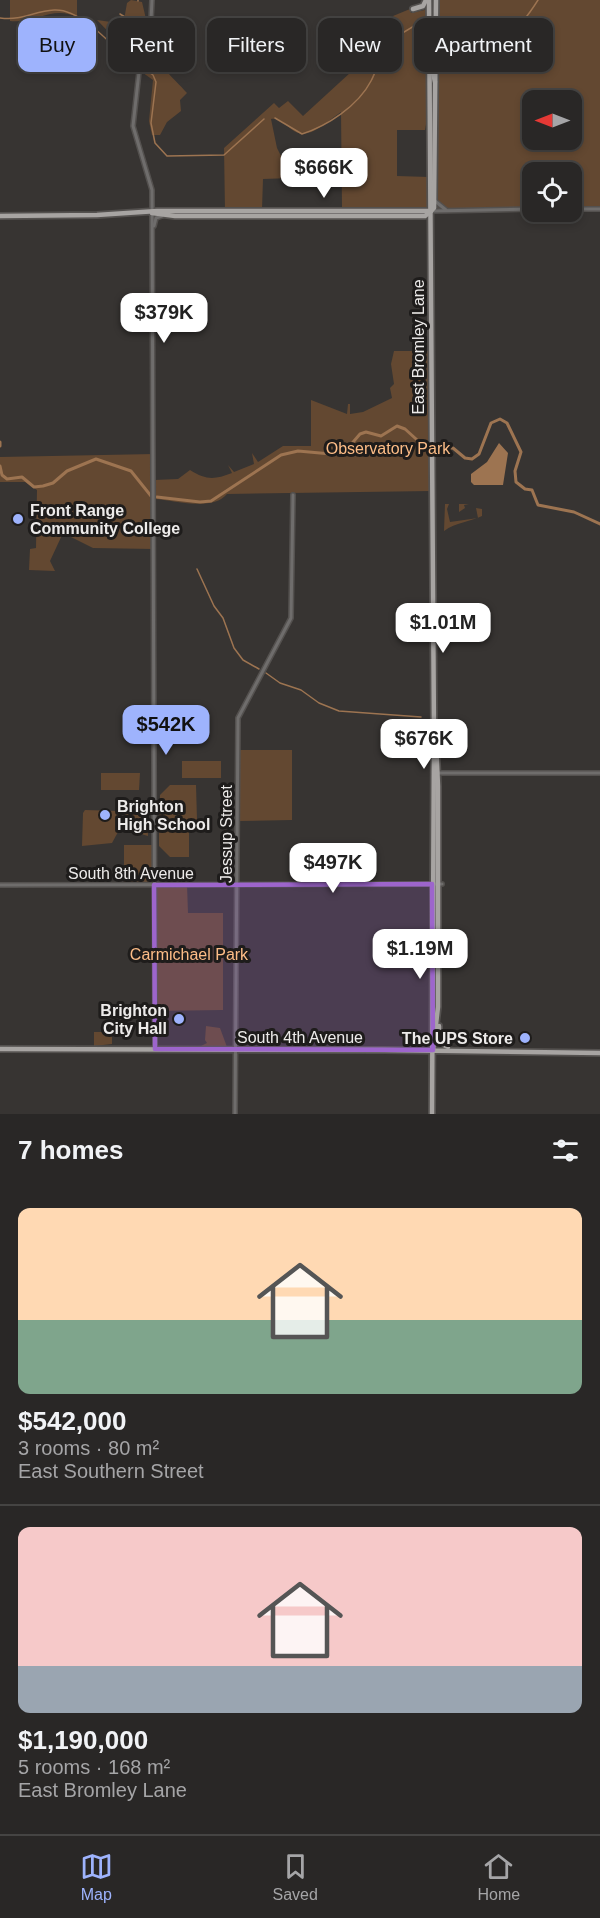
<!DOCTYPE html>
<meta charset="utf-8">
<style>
:root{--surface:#292726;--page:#353332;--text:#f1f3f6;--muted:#a5a5a7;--line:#454443;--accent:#9eb3fd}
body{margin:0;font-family:Helvetica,sans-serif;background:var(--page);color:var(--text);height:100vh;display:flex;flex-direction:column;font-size:22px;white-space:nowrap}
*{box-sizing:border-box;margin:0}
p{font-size:20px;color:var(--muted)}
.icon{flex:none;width:33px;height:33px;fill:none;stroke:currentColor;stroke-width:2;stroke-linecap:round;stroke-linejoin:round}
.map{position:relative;height:1114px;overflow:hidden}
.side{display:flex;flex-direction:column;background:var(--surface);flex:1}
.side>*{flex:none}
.hud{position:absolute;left:18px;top:18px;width:564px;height:54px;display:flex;gap:12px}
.needle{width:39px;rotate:270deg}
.controls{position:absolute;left:522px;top:90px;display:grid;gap:12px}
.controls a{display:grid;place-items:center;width:60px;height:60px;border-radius:12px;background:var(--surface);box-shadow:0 3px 9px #0003,0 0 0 2px var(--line);font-size:30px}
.price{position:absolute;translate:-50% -51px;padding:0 14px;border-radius:12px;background:#fff;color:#222;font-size:20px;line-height:39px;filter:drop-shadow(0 2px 3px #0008)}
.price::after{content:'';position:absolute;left:50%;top:36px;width:18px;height:14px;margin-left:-9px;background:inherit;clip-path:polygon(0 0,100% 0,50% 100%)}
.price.current{background:var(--accent);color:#111}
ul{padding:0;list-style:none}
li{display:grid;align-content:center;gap:12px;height:318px;padding:0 18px}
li+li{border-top:2px solid var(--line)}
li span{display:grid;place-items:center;height:186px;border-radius:12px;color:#555}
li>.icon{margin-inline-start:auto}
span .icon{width:108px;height:108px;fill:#fffc;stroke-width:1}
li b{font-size:26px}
h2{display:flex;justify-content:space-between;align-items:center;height:72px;padding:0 18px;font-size:26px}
.tag{padding:0 21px;border-radius:12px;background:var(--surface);box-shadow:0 3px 9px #0003,0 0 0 2px var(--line);font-size:21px;line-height:54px}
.tag.current{background:var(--accent);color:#111}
.dock{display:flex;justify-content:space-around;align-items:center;height:84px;border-top:2px solid var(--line);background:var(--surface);font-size:16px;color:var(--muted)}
.dock a{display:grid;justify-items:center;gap:3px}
.dock .current{color:var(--accent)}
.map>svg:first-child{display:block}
.green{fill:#634831;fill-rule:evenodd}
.water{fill:#9d7451}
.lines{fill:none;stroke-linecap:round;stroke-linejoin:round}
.stream{stroke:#9d7451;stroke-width:1.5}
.canal{stroke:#9d7451;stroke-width:3}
.minor-casing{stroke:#54514f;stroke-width:6}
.major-casing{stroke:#54514f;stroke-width:8}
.minor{stroke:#6f6d6c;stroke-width:3}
.major{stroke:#a7a4a2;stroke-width:4.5}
.marked{fill:#9d65cc;fill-opacity:0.2;stroke:#9d65cc;stroke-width:4.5;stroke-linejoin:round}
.poi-dot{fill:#9eb3fd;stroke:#1e1c1b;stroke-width:2}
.labels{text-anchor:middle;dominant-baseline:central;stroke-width:6;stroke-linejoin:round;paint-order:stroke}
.street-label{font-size:16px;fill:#edebea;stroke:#1e1c1b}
.park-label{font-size:16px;fill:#fdbd87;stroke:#1e1c1b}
.poi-label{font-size:16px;font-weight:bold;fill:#edebea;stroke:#1e1c1b;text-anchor:start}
</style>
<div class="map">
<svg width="600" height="1114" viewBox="0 0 600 1114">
<rect width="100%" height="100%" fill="#373432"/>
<!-- green -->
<g class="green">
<path d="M10,0H77V17C53,5 34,24 10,21Z"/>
<polygon points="131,0 142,2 146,19 135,52 130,54 97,20 118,23 124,20 127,3"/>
<path d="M436,0H600V209H572V172H532V210L351,211L342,208L341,112C327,121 308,143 291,129C284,123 280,118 271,119L277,148L292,178L263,179L262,209L225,211L224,148L274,103L279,108L288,101L303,116L399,28L393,16L410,9L411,13L429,9V107L425,130H397V176L429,177V208L431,211L435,206ZM532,100H572V140H532Z"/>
<path d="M150,41H155C155,65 172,76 187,93L180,100L181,111L167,122L160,135H152L149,121L153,80L139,70Z"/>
<path d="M394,351H430L432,491L227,494C212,512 175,500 154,499V549L93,548L63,533L50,561L55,571L29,570L30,549L36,548L37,490L25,482H0V457L154,454V480L178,479L190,470C206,480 214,480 232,473L228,465L234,472L254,464L252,453L258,462L283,446H311V400L347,414L348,404H350V414L363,412L392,398L390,388L394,384L391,364Z"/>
<path d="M445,504H469L464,505L465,508L459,512V504H449L447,509L450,522L478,518L476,508L482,509V516C470,522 456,522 444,531Z"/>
<polygon points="238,750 292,750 292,820 238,821"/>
<rect x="182" y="761" width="39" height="17"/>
<polygon points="101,773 140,773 139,790 101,790"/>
<polygon points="170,785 196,785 197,820 194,823 159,821 160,795"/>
<polygon points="85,810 120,811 118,832 112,843 82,846 83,813"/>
<polygon points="125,812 147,813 148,836 131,831 125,822"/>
<polygon points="189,827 189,857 170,857 159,846 159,829"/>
<polygon points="124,845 154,845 154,884 187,884 188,913 223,913 223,1010 155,1011 154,885 124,885"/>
<polygon points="206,1026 220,1028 227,1047 199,1047 207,1043 205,1040"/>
<polygon points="94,1032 112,1032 112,1044 94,1046"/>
</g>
<!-- water -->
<polygon class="water" points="499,443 508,453 503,485 474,485 471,482 471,474 487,462"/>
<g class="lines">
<!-- stream -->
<g class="stream">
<polyline points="138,1 138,0"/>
<polyline points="120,14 125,17"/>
<path d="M0,18C23,21 34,11 54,10C82,8 115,49 135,67"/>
<path d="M457,22L461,25L463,39L468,44C506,44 519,30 538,0"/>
<polyline points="144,69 153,75 156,82 151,123 155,143 167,156 224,155 264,119"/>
<path d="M275,118L302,134C327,126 358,106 371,81C378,68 379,56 389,44C398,32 413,30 422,19"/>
<polyline points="197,569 214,606 223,618 234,648 243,660 259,669"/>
<polyline points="266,673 280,683 301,690 319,703 339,711 421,717"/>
</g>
<!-- canal -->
<g class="canal">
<polyline points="0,442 0,446"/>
<polyline points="434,448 453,448 465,458 472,459 479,454 491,423 500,419 507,423 521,452 515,471 516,482 525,489 532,490 538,505 574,512 600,524"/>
<polyline points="0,466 2,475 7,479 22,477 34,487 43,486 53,483 67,471 96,459 131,471 151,496"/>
<polyline points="157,497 200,502 211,501 281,455 298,451 342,455 360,434 366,432 381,436 397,426 405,429 426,448"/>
</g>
<defs>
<g id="minor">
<polyline points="152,0 150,41 139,72 133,126 152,190 155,1048"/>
<polyline points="435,201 446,210"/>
<polyline points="572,209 600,209"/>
<polyline points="433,211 532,209"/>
<polyline points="154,226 156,218 162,216"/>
<polyline points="438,773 600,773"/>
<polyline points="0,885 442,884"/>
<polyline points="235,1114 238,718 291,618 293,495"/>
</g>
<g id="major">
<polyline points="429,0 434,735 432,1114"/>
<polyline points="413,9 423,6 426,0"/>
<polyline points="431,64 435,82"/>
<polyline points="431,211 434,208 436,0"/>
<polyline points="152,213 175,216 425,216 431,211"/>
<polyline points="0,216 97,215 157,211 431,211"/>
<polyline points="439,1026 439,1043 448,1047"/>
<polyline points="0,1049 384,1050 600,1053"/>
<polyline points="433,1050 438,1007 438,786 436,741"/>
</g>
</defs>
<!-- minor casing -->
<use href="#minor" class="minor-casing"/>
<!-- major casing -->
<use href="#major" class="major-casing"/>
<!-- minor -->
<use href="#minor" class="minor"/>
<!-- major -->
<use href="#major" class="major"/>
</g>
<!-- marked area -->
<path class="marked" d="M432,884L433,1050L155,1049L154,885Z"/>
<!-- markers -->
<g class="poi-dot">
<circle cx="18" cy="519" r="6"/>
<circle cx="105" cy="815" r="6"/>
<circle cx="179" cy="1019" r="6"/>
<circle cx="525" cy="1038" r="6"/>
</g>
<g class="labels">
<!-- street labels -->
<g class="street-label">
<text transform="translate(418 347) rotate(-90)">East Bromley Lane</text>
<text transform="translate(226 834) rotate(-90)">Jessup Street</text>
<text x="131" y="873">South 8th Avenue</text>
<text x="300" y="1037">South 4th Avenue</text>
</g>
<!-- park labels -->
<g class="park-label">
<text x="388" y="448">Observatory Park</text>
<text x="189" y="954">Carmichael Park</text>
</g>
<!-- poi labels -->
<g class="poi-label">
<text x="30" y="510">Front Range<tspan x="30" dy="18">Community College</tspan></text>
<text x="117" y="806">Brighton<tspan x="117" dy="18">High School</tspan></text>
<text x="167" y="1010" text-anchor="end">Brighton<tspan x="167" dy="18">City Hall</tspan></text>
<text x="513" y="1038" text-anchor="end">The UPS Store</text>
</g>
</g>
</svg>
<div class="controls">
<a><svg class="needle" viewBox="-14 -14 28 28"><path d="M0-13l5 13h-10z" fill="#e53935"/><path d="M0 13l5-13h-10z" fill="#a5a5a7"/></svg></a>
<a><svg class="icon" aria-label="locate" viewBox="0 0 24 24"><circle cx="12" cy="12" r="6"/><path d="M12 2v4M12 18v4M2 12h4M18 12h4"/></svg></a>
</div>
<b class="price" style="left:324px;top:199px">$666K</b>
<b class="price" style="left:164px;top:344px">$379K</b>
<b class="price" style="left:443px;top:654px">$1.01M</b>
<b class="price current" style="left:166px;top:756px">$542K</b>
<b class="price" style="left:424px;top:770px">$676K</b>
<b class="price" style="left:333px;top:894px">$497K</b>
<b class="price" style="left:420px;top:980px">$1.19M</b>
<div class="hud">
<a class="tag current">Buy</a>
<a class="tag">Rent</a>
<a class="tag">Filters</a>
<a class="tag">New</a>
<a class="tag">Apartment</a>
</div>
</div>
<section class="side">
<h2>7 homes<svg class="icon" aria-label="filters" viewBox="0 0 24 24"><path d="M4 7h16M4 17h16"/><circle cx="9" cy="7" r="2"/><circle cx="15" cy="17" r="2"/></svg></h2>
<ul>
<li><span style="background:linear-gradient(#ffd9b3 60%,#7fa58c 0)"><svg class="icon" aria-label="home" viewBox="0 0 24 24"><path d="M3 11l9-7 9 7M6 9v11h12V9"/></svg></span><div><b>$542,000</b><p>3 rooms · 80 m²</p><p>East Southern Street</p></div></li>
<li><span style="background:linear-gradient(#f6c9c9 75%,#9aa5b1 0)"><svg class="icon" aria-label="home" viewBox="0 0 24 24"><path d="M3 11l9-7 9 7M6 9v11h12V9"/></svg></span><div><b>$1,190,000</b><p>5 rooms · 168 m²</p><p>East Bromley Lane</p></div></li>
</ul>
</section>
<nav class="dock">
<a class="current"><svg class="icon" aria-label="map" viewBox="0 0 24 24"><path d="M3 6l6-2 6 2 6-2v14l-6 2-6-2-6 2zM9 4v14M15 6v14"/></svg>Map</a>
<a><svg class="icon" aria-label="saved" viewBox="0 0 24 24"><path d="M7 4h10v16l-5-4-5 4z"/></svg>Saved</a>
<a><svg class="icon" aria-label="home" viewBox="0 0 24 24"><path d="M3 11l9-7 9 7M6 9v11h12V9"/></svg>Home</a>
</nav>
